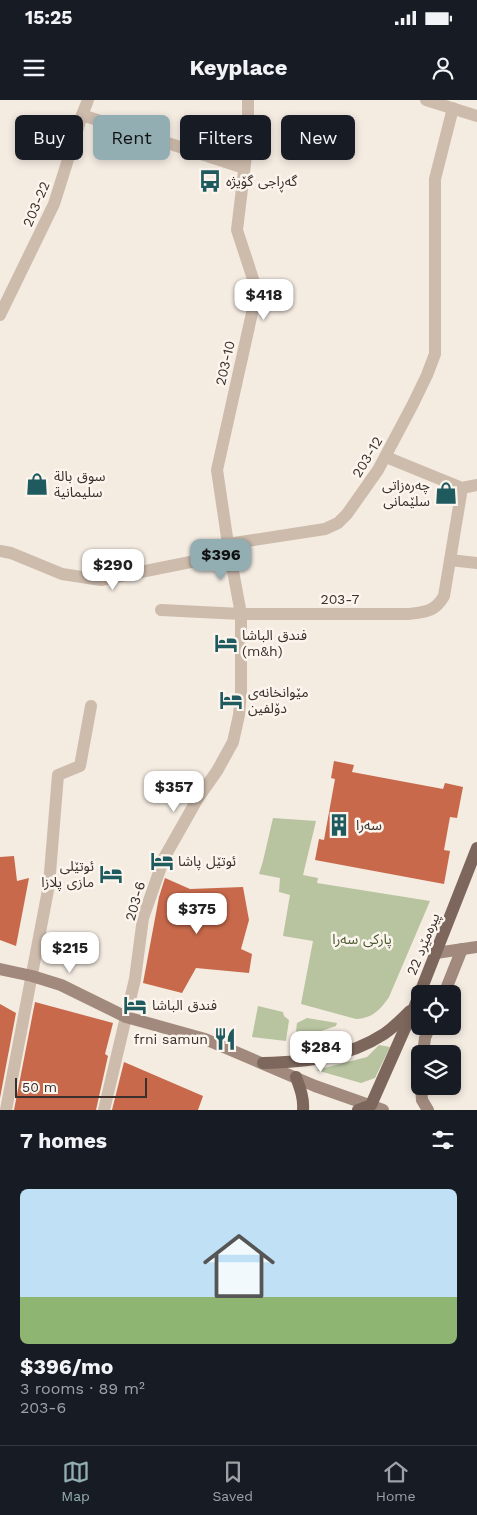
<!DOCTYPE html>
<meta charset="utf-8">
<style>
:root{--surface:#171b24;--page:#20242c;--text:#f1f3f6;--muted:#9ea1a6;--line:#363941;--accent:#92aeb2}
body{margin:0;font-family:"Work Sans","Noto Sans Arabic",sans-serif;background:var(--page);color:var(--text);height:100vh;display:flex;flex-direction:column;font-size:19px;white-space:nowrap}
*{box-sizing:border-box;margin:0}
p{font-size:16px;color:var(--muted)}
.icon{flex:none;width:28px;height:28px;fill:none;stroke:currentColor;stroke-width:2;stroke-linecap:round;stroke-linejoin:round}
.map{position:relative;height:1010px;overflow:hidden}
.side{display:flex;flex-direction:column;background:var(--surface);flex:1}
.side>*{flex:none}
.banner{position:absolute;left:15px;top:15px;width:448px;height:45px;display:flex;gap:10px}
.tools{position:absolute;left:411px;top:885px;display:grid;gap:10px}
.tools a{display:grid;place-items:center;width:50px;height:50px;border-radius:8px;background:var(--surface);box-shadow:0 2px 8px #0003;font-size:25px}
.scale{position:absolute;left:15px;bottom:12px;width:132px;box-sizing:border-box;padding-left:5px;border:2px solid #3b302b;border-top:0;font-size:14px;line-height:18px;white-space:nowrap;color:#3b302b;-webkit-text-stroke:4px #fbf5ee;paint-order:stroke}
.price{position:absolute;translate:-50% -42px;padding:0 11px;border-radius:10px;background:#fff;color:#222;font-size:16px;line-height:32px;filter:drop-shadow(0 1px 2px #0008)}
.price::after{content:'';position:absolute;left:50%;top:30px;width:15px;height:11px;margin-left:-8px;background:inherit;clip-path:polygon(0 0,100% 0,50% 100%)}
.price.selected{background:var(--accent);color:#111}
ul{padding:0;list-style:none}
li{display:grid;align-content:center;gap:10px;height:265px;padding:0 20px}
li+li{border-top:1px solid var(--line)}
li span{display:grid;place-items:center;height:155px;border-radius:8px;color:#555}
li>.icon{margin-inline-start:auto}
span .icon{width:90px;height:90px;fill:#fffc;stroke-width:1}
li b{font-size:21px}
h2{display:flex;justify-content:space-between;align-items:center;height:60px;padding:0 20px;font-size:21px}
.tag{padding:0 18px;border-radius:8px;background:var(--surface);box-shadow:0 2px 8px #0003;font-size:18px;line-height:45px}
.tag.selected{background:var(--accent);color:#111}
.status{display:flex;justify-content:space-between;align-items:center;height:35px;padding:0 25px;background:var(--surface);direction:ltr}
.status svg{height:14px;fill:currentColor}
header{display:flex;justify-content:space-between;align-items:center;height:65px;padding:0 20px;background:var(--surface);font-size:22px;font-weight:700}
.tabs{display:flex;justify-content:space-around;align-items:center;height:70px;border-top:1px solid var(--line);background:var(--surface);font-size:14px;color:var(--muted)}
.tabs a{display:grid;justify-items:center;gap:2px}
.tabs .selected{color:var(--accent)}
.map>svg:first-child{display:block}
.green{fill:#b8c4a0}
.building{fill:#c8694b}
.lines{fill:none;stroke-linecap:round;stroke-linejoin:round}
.street{stroke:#cdbbac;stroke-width:12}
.secondary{stroke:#a18a7d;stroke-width:12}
.primary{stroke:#7d675c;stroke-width:12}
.labels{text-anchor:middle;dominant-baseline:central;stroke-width:5;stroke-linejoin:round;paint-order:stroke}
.poi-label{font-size:14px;fill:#3b302b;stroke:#fbf5ee;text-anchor:start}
.street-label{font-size:14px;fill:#3b302b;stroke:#fbf5ee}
.park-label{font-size:14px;fill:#4a5a2e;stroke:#fbf5ee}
</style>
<div class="status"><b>15:25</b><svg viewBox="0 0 49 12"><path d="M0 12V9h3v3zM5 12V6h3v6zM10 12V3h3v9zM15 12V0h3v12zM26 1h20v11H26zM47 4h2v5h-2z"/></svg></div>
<header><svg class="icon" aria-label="menu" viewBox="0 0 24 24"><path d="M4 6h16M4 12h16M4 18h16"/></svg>Keyplace<svg class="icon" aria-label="person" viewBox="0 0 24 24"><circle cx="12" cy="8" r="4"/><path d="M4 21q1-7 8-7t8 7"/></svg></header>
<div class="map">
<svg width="477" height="1010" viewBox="0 0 477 1010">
<rect width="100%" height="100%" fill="#f4ebe1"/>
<!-- green -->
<g class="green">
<path d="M273,718L316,721L303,775L318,778L317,783L430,801L389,897C380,910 373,918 356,919L301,904L313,841L283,836L290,795L279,792L280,778L259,774L263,761Z"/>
<polygon points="258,906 283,912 284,916 289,920 286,941 252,937"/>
<polygon points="307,918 337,923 336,926 295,940 297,923"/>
<polygon points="379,945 390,947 375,978 361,983 316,970 367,957"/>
</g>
<!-- building -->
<g class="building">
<polygon points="334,661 354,665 352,672 443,689 445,683 463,687 457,718 450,717 444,750 450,751 444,784 315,760 319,739 324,740 335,679 331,678"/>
<polygon points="14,756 17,781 29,778 16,846 0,840 0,757"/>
<polygon points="165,778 190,789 243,787 249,820 241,849 252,854 249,873 196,868 182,893 143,883 159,797"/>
<polygon points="35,902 113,923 105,954 108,956 96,1010 14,1010"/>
<polygon points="0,904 16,913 0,998"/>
<polygon points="124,962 203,996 198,1010 112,1010"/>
</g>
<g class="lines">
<!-- street -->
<g class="street">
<polyline points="426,0 477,16"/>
<polyline points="82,15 244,68"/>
<polyline points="0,215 54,104 82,15 88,0"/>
<polyline points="386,357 462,388 477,385"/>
<polyline points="228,444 325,429 338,423 347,414 378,370 413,304 427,275 435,254 435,79 453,8"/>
<polyline points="0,451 11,453 62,474 101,480 230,454"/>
<polyline points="450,460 477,463"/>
<path d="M161,510L241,514H408C425,512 435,512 444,496L462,388"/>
<polyline points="6,1010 49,785 58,675 80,666 91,606"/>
<polyline points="104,1010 135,879 143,818 164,758 198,698 217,671 233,642 239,615 241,592 241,514 228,444 217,370 252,213 254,182 237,130 248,39 248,0"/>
</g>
<!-- secondary -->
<g class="secondary">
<polyline points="436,853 477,847"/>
<polyline points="0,869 32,876 61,885 126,917 205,939 315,986 383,1010"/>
<polyline points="444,894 462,849"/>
<polyline points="423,954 425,938 430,926"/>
<polyline points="420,971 420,974"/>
<polyline points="421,986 422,1000 428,1010"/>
</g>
<!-- primary -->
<g class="primary">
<path d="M263,963C306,962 347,958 384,934C393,928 402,919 410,911"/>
<path d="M296,977C300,988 304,998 303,1010"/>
<polyline points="358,1010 371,1005 414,908 477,748"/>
</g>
</g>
<!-- icons -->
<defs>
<symbol id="bus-bare" viewBox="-9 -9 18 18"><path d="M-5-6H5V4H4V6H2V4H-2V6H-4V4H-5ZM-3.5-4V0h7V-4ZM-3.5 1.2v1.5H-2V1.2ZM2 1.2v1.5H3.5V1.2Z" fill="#1f5a5e" stroke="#fbf5ee" stroke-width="2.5" paint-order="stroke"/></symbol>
<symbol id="shop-bare" viewBox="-9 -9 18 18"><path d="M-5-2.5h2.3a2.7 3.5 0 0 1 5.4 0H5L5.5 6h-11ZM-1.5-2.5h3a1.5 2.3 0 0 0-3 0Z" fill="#1f5a5e" stroke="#fbf5ee" stroke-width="2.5" paint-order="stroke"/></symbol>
<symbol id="hotel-bare" viewBox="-9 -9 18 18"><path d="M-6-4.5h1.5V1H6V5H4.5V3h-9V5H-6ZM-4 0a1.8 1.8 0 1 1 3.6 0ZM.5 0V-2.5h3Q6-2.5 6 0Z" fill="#1f5a5e" stroke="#fbf5ee" stroke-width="2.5" paint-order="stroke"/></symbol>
<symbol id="building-bare" viewBox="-9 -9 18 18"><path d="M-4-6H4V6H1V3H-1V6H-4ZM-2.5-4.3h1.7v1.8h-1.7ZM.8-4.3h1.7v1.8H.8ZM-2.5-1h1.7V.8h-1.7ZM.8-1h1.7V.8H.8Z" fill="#1f5a5e" stroke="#fbf5ee" stroke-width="2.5" paint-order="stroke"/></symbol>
<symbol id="restaurant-bare" viewBox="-9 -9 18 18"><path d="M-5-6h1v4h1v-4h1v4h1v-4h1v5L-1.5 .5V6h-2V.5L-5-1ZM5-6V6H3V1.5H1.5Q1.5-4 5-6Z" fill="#1f5a5e" stroke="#fbf5ee" stroke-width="2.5" paint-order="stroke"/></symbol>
</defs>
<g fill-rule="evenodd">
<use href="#bus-bare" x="194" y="65" width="32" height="32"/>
<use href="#shop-bare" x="21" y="368" width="32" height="32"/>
<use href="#shop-bare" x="430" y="377" width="32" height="32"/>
<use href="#hotel-bare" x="210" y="527" width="32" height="32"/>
<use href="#hotel-bare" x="215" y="584" width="32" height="32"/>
<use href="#building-bare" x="323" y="709" width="32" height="32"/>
<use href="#hotel-bare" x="146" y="745" width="32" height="32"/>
<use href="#hotel-bare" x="95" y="758" width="32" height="32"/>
<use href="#hotel-bare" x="119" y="889" width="32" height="32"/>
<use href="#restaurant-bare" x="209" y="923" width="32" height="32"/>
</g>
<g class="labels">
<!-- poi labels -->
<g class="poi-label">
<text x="226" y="81">گەڕاجی گۆیژە</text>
<text x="54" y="376">سوق بالة<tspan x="54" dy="16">سليمانية</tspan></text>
<text x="430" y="385" text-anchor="end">چە‌رە‌زاتی<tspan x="430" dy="16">سلێمانی</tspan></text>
<text x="242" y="535">فندق الباشا<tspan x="242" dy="16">(m&amp;h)</tspan></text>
<text x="248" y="592">مێوانخانەی<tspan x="248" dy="16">دۆلفین</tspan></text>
<text x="356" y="725">سەرا</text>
<text x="178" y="761">ئوتێل پاشا</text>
<text x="94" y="766" text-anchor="end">ئوتێلی<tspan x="94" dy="16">مازی پلازا</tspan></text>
<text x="152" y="905">فندق الباشا</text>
<text x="208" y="939" text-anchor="end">frni samun</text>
</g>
<!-- street labels -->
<g class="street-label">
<text transform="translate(36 104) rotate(-67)">203-22</text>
<text transform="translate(225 263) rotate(-77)">203-10</text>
<text transform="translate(367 357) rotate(-59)">203-12</text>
<text x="340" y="499">203-7</text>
<text transform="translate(135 801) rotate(-74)">203-6</text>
<text transform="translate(423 844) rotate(-68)">22 پیرەمێرد</text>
</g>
<!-- park labels -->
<g class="park-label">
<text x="362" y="839">پارکی سەرا</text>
</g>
</g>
</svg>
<div class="tools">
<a><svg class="icon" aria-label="locate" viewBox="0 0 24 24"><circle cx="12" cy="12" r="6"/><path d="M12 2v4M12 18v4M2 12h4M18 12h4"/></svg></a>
<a><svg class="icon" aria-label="layers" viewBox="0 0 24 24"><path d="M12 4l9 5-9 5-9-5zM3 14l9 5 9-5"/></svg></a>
</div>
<div class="scale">50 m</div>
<b class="price" style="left:264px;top:221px">$418</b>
<b class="price selected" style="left:221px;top:481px">$396</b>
<b class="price" style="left:113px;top:491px">$290</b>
<b class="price" style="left:174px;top:713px">$357</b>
<b class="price" style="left:197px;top:835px">$375</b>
<b class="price" style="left:70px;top:874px">$215</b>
<b class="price" style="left:321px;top:973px">$284</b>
<div class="banner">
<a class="tag">Buy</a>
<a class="tag selected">Rent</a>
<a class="tag">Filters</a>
<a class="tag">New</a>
</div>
</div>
<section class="side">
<h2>7 homes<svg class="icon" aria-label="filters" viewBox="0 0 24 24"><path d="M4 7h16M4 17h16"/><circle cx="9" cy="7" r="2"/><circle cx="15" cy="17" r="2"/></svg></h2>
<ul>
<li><span style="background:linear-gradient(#bfe0f5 70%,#8fb573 0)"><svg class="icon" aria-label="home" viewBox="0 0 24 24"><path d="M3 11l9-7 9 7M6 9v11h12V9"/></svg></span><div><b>$396/mo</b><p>3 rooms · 89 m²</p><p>203-6</p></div></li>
</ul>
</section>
<nav class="tabs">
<a class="selected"><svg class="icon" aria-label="map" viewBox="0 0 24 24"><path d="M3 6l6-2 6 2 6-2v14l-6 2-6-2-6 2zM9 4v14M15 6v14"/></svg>Map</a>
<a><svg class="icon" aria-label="saved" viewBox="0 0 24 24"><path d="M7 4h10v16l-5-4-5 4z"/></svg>Saved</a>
<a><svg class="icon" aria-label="home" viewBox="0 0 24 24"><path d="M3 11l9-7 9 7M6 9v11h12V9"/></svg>Home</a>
</nav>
